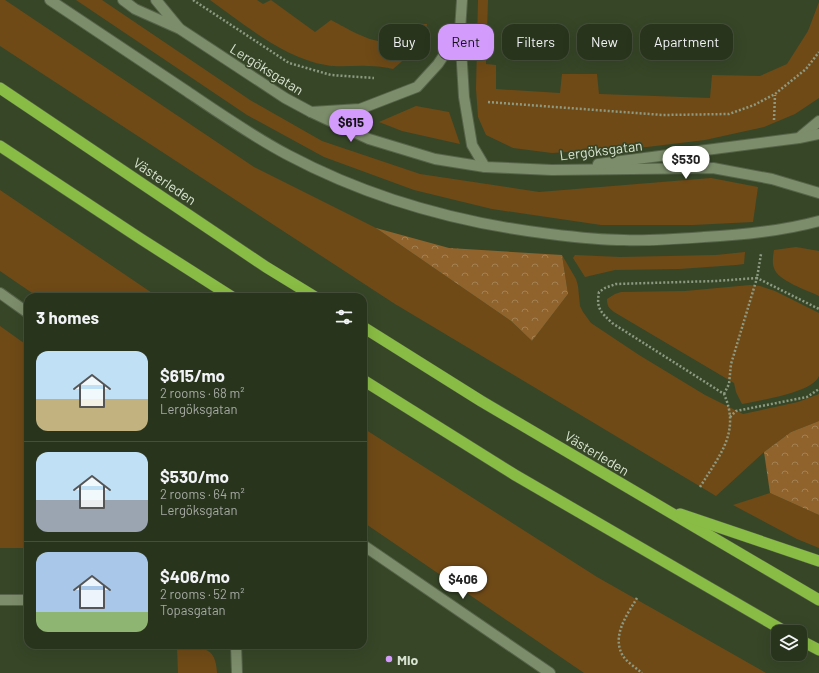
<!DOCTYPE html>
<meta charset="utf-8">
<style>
:root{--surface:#29341d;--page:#353f2a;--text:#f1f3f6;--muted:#a5aaa4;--line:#454f3b;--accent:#d39cfc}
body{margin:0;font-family:Barlow,sans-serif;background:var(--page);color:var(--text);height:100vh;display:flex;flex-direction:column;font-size:15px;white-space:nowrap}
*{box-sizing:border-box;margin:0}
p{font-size:13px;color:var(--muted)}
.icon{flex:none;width:22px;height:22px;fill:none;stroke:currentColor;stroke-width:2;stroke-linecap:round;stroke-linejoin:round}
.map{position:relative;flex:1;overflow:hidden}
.drawer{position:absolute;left:24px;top:293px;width:343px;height:356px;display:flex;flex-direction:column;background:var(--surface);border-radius:12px;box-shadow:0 4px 16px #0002,0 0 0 1px var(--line)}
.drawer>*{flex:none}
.banner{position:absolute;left:379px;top:24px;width:380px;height:36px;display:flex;gap:8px}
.fabs{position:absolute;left:771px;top:625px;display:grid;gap:8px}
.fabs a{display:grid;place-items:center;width:36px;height:36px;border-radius:8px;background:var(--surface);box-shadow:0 4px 16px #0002,0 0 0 1px var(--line);font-size:20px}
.price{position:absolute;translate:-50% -34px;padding:0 9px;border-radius:14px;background:#fff;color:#222;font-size:13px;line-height:26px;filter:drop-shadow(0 1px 2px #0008)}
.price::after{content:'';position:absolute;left:50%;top:24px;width:12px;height:9px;margin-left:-6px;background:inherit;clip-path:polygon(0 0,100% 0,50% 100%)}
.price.on{background:var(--accent);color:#111}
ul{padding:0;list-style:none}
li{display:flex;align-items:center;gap:12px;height:100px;padding:0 12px}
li+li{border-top:1px solid var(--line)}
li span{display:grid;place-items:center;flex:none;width:112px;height:80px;border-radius:12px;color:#555}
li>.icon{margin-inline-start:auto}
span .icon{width:48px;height:48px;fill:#fffc;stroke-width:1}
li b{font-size:17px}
h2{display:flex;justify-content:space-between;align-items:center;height:48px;padding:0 12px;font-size:17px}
.pill{padding:0 14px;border-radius:12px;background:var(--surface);box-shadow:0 4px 16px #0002,0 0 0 1px var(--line);font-size:14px;line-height:36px}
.pill.on{background:var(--accent);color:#111}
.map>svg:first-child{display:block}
.grass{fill:#6f4a17}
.forest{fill:url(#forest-crowns)}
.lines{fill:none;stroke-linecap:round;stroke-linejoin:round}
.service-casing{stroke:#566348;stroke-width:12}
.minor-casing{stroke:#566348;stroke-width:12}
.tertiary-casing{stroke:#566348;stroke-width:12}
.trunk-casing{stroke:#566348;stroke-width:12}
.path{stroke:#8d9a81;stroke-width:2.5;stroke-dasharray:2 2;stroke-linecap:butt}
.service{stroke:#7c8d6b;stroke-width:10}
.minor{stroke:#7c8d6b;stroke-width:10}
.tertiary{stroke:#7c8d6b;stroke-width:10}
.trunk{stroke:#89bc44;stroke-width:11}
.poi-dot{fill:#d39cfc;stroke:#374627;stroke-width:1.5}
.labels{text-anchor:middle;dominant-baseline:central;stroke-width:3.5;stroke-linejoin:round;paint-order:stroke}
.street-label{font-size:14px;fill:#d9e3d1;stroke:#374627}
.poi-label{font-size:14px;font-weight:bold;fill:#d9e3d1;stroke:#374627;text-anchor:start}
</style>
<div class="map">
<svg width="819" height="673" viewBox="0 0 819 673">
<defs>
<pattern id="forest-crowns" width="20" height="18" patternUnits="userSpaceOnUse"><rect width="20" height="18" fill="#8f632b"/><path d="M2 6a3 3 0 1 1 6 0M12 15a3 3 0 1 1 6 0" fill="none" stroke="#a38153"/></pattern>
</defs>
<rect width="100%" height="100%" fill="#374627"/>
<!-- grass -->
<g class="grass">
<polygon points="0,0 5,0 254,167 376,228 511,321 532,341 568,294 562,255 576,279 578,286 580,306 583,312 591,323 639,355 705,395 743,414 798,402 819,394 819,421 791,432 764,452 716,496 395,304 0,46"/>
<polygon points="76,0 102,0 250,100 322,141 420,174 539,192 711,178 758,187 753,222 693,225 601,225 492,209 414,190 324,157 247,115"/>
<path d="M210,0H257L263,4L271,0L315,32L331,20C341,25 375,46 386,40C392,37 393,30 394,24H427C425,38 404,61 393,69C385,67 377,66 368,66C354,65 340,68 326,65C284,58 244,24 210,0Z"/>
<polygon points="478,0 488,0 486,64 496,65 496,89 560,93 562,74 597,74 599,94 710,98 712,75 760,76 787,64 808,31 819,2 819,98 795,114 764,127 705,140 647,147 552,153 513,148 486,135 478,117 476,89"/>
<polygon points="416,106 449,112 460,144 402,131 379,122"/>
<polygon points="0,190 158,297 38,297 0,271"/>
<path d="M796,247L819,251V296C807,290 778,281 774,268C772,263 773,256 774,250Z"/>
<polygon points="745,252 744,264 736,265 679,269 615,270 585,277 573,258 575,255 620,257 716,255"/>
<path d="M750,285L760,286L775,291L819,313V376C812,393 760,400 742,404L736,392L734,383L614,312C609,308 607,306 607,299L615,294L621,292L685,291Z"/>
<polygon points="0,326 28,346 28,548 0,548"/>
<polygon points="363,428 597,577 766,673 584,673 363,522"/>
<polygon points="770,493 819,515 819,548 797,539 733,505"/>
<path d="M177,647C200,648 216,644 217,673H178Z"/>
</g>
<!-- forest -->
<g class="forest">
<polygon points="376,228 449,248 562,255 568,294 532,341 511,321"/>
<polygon points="819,421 819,515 770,493 764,452 791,432"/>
</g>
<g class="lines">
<defs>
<g id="service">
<path d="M50,0C95,30 140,60 185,90C219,113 252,136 288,155C369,198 459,223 550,234C574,237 599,240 624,240C651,241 677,239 704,237C742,235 782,231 819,221"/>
<polyline points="462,0 460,31 464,97 472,145 485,167"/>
<polyline points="311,112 360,109 417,87 438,64 460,31"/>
<polyline points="0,600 28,600"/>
</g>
<g id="minor">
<polyline points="0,293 28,313"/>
<polyline points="363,545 550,673"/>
<polyline points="236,645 237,673"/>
</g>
<g id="tertiary">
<polyline points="123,0 135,9 180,29 285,98 311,112 369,139 435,159 485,167 552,170 713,168 772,179 819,193"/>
<polyline points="156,0 179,28"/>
<polyline points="801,136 819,121"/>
<polyline points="598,164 799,138 819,134"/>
</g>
<g id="trunk">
<polyline points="0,88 266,267 315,297"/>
<polyline points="0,146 141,239 232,297"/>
<polyline points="363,327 481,401 819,600"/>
<polyline points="363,380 515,475 786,632"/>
<polyline points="680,514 819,561"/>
<polyline points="800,640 819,650"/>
</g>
</defs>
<!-- service casing -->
<use href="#service" class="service-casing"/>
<!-- minor casing -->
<use href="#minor" class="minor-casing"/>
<!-- tertiary casing -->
<use href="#tertiary" class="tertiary-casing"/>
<!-- trunk casing -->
<use href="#trunk" class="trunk-casing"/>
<!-- path -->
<g class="path">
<polyline points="193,0 289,63 331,75 374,78"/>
<polyline points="488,102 663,115 729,114 754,105 775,94 806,69 819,52"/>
<polyline points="774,120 775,95"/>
<polyline points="724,394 729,384 731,364 757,278 819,309"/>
<polyline points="730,417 736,411 807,397 819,389"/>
<path d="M700,487C719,456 741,432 724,394L612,323C601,312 596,309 599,292L605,288L616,284L716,281L757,278L761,254"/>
<path d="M637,598C627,615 611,636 623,656C627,662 636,668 642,673"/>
</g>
<!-- service -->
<use href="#service" class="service"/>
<!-- minor -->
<use href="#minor" class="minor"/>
<!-- tertiary -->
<use href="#tertiary" class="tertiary"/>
<!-- trunk -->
<use href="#trunk" class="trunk"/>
</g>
<!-- markers -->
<circle class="poi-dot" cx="389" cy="659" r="4"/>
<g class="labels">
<!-- street labels -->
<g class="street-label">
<text transform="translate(267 69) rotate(32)">Lergöksgatan</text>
<text transform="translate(601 150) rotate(-7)">Lergöksgatan</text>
<text transform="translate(165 181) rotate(34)">Västerleden</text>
<text transform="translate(597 453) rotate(31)">Västerleden</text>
</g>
<!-- poi labels -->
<g class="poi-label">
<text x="397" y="659">Mio</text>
</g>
</g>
</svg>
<div class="fabs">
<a><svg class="icon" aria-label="layers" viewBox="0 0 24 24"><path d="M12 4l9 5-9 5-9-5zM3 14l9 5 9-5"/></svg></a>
</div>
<b class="price on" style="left:351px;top:143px">$615</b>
<b class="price" style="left:686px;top:180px">$530</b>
<b class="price" style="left:463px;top:600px">$406</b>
<div class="banner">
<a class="pill">Buy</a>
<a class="pill on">Rent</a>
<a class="pill">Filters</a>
<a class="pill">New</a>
<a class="pill">Apartment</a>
</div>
<section class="drawer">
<h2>3 homes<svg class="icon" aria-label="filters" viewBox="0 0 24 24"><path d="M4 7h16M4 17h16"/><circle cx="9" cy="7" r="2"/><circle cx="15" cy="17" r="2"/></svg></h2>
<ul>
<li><span style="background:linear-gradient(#bfe0f5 60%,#c2b280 0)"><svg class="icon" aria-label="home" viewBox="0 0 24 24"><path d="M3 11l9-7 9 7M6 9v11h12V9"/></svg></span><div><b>$615/mo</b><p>2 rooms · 68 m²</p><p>Lergöksgatan</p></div></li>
<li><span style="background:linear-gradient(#bfe0f5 60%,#9aa5b1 0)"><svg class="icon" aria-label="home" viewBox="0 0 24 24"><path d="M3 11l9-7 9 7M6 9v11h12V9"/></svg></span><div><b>$530/mo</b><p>2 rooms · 64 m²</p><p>Lergöksgatan</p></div></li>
<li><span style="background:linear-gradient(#a9c7e8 75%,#8fb573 0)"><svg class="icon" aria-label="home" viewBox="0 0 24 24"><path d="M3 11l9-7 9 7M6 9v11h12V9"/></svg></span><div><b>$406/mo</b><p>2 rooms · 52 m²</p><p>Topasgatan</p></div></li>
</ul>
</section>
</div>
